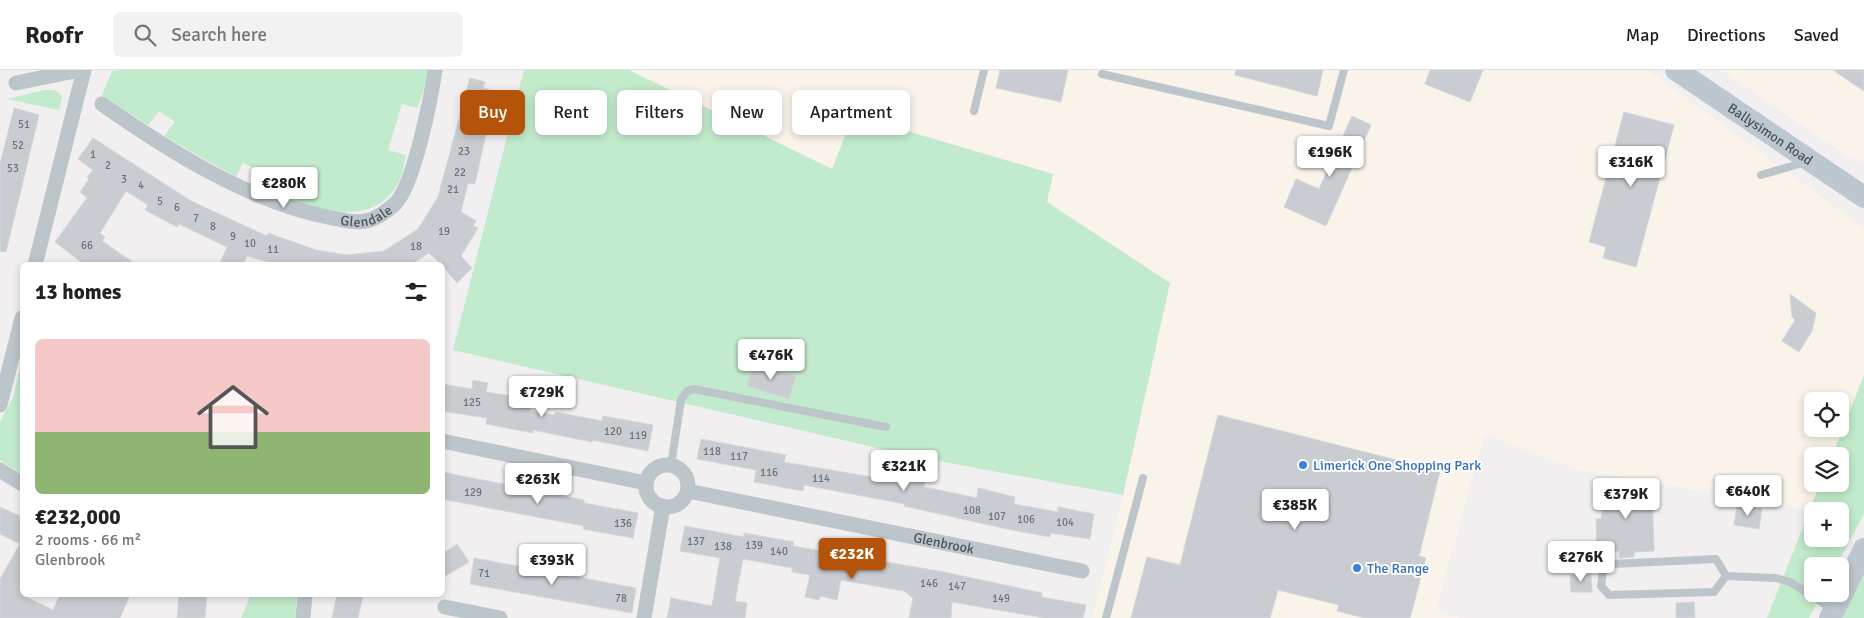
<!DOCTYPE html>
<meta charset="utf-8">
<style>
:root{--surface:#fff;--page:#f2f2f2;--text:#222;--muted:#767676;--line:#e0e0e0;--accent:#b45309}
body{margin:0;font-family:Signika,sans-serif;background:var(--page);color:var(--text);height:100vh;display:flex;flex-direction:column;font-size:19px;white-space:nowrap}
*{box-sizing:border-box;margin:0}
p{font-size:16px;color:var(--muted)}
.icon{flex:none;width:28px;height:28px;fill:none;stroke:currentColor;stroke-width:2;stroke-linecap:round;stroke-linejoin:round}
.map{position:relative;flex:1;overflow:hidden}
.details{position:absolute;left:20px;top:192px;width:425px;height:335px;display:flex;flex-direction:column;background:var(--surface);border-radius:8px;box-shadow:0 2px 8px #0003}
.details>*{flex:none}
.guide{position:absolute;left:460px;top:20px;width:475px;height:45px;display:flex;gap:10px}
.controls{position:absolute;left:1804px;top:322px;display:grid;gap:10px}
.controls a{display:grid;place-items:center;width:45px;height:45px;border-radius:8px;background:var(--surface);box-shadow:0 2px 8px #0003;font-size:25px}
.price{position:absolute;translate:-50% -42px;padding:0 11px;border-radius:5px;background:#fff;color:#222;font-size:16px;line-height:32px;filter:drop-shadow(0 1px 2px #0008)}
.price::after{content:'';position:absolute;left:50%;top:30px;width:15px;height:11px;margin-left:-8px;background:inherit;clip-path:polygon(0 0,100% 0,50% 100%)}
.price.current{background:var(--accent);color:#fff}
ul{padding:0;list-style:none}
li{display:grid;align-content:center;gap:10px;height:265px;padding:0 15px}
li span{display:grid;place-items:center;height:155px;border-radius:8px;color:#555}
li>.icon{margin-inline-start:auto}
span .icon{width:90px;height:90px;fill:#fffc;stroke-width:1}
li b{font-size:21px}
h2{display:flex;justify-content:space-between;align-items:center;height:60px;padding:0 15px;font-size:21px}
.pill{padding:0 18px;border-radius:8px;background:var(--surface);box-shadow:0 2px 8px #0003;font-size:18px;line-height:45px}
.pill.current{background:var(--accent);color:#fff}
header{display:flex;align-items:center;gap:30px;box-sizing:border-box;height:70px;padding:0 25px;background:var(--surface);border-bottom:1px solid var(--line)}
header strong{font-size:24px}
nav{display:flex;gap:28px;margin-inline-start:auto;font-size:18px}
.search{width:350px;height:45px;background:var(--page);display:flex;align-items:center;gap:12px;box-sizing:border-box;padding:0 18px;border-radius:8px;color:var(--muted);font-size:19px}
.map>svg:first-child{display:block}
.commercial{fill:#faf3ea;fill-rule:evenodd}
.green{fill:#c2eacc;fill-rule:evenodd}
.building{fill:#c9cdd1;stroke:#d3d6da}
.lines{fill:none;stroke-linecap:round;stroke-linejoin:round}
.lane{stroke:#bcc5ca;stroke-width:8}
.street{stroke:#bcc5ca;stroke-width:15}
.secondary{stroke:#bcc7cf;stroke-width:22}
.shop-dot{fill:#3f7fe0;stroke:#fff;stroke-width:2}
.labels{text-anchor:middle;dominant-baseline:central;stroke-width:4;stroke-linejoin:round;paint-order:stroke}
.number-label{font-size:11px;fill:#697278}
.street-label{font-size:14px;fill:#49545a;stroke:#fff}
.shop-label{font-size:14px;fill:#366cbe;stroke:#fff;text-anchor:start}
</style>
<header>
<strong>Roofr</strong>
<div class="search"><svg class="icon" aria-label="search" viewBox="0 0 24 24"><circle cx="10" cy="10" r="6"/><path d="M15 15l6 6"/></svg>Search here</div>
<nav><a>Map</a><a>Directions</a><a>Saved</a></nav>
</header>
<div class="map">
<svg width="1864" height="548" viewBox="0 0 1864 548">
<rect width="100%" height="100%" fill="#f1efef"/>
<!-- commercial -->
<g class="commercial">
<path d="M629,0H1648L1864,158V305L1832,386H1812V414H1820L1810,440L1575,399L1485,364L1436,539L1460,548H1092L1123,425L1169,213L1047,132L1053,104L832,99ZM1812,331H1840V359H1812Z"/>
<polygon points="1720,0 1864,0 1864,93 1846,85"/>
</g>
<!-- green -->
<g class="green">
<path d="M118,0H429L418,38L402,34L388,80L406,85C404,93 403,103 399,111C375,160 317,139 278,126L284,112L243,93L236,107L164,66L175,52L159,41L148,55L102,25L112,1Z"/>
<polygon points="524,0 629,0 832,99 853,45 1053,104 1047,132 1170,213 1123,425 917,387 453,280"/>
<path d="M44,20C52,20 58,19 62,27L59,40L7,29Z"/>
<polygon points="22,289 22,405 0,390 0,352 13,328"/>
<path d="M1864,305V444L1836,496H1812V524H1822L1809,548H1767L1820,414H1840V386H1832ZM1812,441H1840V469H1812Z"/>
<polygon points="1864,502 1864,548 1842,548"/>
<polygon points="251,525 297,525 295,548 241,548"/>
</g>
<!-- building -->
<g class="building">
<polygon points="1000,0 1068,0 1061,32 996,18"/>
<polygon points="1236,0 1323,0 1317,26 1235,5"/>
<polygon points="1430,0 1483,0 1470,32 1425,14"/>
<polygon points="1833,0 1864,0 1864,21"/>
<polygon points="470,8 485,12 483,18 492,20 491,23 498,25 490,55 488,54 475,114 468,113 461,142 476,151 473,156 478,158 461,186 472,198 457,213 442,195 429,183 410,195 280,195 247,186 243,195 219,195 227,177 179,154 177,157 145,140 148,135 126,121 100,163 105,167 102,171 137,195 85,195 55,172 87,128 80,122 89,109 87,107 93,100 78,89 93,68 191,131 267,166 268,163 316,180 346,185 384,181 418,159 438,127"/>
<polygon points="14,38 39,45 6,182 0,181 0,94"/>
<polygon points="1624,42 1674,55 1636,197 1603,188 1606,177 1589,172"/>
<polygon points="1352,46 1371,55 1326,156 1284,137 1296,109 1319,119"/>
<polygon points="1790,224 1816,243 1812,261 1799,282 1782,271 1795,250 1792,247"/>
<polygon points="754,293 796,306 789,329 747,316"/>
<polygon points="473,310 488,313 486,322 524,328 523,336 531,338 530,341 554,345 556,342 602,351 603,346 653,355 648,381 592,370 592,372 533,360 533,363 486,354 487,348 442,341 442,314 472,319"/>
<polygon points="1218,345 1440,401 1419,486 1426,488 1410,548 1365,548 1337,541 1339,535 1278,520 1270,548 1131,548 1147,487 1180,495"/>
<polygon points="701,369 786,385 784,392 907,413 912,389 929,392 924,417 977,428 978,418 1015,427 1014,434 1058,442 1058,437 1094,444 1090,469 1051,463 1050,467 1007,459 904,436 905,434 804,415 803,421 754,412 756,400 697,389"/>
<polygon points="442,402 584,430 584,433 638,443 633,468 583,459 584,456 442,429"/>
<polygon points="1607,410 1652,417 1654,481 1634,482 1634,487 1619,488 1619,481 1597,481 1596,449 1601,449"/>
<polygon points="1737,435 1762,439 1759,459 1734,455"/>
<polygon points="0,437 22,447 22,525 53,540 60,525 130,525 120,548 0,548 0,509 20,474 0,464"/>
<polygon points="685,456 744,467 744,463 794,472 793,476 944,502 1042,523 1041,527 1086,535 1083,548 1044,548 952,532 951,548 909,548 913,528 904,521 841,510 837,530 820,526 819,530 805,527 810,505 792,502 792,498 743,489 735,531 747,533 745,548 667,548 671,528 712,536 720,488 680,481"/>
<polygon points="457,474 469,492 442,508 442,484"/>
<polygon points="474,488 636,518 632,543 470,514"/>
<polygon points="1591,504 1592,522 1571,522 1570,505"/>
<polygon points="179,525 207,525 205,548 177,548"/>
<polygon points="337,525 363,525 358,548 332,548"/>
<polygon points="1694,532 1695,548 1676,548 1676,533"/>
</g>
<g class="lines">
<!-- lane -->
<g class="lane">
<polyline points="1102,4 1329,56 1344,0"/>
<polyline points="974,41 984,0"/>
<polyline points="1761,105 1806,92"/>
<polyline points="671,395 681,330 687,321 694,319 886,357"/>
<polyline points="1726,506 1716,489 1613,494 1603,501 1601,516 1609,525 1714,522 1726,506 1776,508 1790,512 1832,539"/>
<polyline points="1106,548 1143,408"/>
</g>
<!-- street -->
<g class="street">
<polyline points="16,13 80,0"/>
<path id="s1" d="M102,34C169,81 251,133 332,148C344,150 357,154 370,150C379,147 388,140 395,134C414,115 431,28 435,0"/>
<polyline points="35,195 84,0"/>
<polyline points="0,335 22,248"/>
<polyline points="442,371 646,413"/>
<circle cx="667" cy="416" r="21"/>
<polyline points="0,400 22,414"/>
<path id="s2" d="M688,421L1082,501"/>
<polyline points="445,537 500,548"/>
<polyline points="303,548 305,525"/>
<polyline points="644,548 663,436"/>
</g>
<!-- secondary -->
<g class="secondary">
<path id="s3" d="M1676,0L1864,127"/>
<polyline points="1830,548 1864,479"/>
</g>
</g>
<!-- markers -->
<g class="shop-dot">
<circle cx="1303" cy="395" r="5"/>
<circle cx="1357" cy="498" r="5"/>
</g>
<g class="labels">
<!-- number labels -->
<g class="number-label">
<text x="24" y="54">51</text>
<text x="18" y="75">52</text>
<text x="464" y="81">23</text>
<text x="93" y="84">1</text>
<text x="108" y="95">2</text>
<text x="13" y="98">53</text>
<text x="460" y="102">22</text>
<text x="124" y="109">3</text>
<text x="141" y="115">4</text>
<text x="453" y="119">21</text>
<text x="160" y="131">5</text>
<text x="177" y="137">6</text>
<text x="196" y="148">7</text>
<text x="213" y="156">8</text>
<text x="444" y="161">19</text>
<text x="233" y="166">9</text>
<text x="250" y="173">10</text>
<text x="87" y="175">66</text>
<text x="416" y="176">18</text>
<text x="273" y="179">11</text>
<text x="472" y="332">125</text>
<text x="613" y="361">120</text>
<text x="638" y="365">119</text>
<text x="712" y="381">118</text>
<text x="739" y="386">117</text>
<text x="769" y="402">116</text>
<text x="821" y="408">114</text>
<text x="473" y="422">129</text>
<text x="972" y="440">108</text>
<text x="997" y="446">107</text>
<text x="1026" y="449">106</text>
<text x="1065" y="452">104</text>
<text x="623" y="453">136</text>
<text x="696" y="471">137</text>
<text x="754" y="475">139</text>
<text x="723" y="476">138</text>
<text x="779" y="481">140</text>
<text x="484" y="503">71</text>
<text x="929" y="513">146</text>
<text x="957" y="516">147</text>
<text x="621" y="528">78</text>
<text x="1001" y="528">149</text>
</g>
<!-- street labels -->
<g class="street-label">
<text stroke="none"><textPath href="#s3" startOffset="114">Ballysimon Road</textPath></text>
<text stroke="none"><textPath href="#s1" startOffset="294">Glendale</textPath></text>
<text stroke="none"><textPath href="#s2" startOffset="261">Glenbrook</textPath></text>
</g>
<!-- shop labels -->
<g class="shop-label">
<text x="1313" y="395">Limerick One Shopping Park</text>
<text x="1367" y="498">The Range</text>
</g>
</g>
</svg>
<div class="controls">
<a><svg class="icon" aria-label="locate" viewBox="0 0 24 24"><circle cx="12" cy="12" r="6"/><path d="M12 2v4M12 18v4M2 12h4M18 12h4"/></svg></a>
<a><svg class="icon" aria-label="layers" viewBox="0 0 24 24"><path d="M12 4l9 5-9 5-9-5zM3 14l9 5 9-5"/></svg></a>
<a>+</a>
<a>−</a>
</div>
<b class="price" style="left:1330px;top:108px">€196K</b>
<b class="price" style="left:1631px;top:118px">€316K</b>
<b class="price" style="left:284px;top:139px">€280K</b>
<b class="price" style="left:771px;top:311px">€476K</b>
<b class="price" style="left:542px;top:348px">€729K</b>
<b class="price" style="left:904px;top:422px">€321K</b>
<b class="price" style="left:538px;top:435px">€263K</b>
<b class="price" style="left:1748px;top:447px">€640K</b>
<b class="price" style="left:1626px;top:450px">€379K</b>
<b class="price" style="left:1295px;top:461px">€385K</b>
<b class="price current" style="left:852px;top:510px">€232K</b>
<b class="price" style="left:1581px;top:513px">€276K</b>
<b class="price" style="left:552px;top:516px">€393K</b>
<div class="guide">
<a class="pill current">Buy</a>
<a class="pill">Rent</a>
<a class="pill">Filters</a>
<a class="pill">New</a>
<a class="pill">Apartment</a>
</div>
<section class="details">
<h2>13 homes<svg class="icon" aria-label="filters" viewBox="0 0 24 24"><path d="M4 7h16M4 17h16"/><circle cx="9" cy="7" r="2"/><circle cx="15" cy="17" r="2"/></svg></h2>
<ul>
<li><span style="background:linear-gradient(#f6c9c9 60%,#8fb573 0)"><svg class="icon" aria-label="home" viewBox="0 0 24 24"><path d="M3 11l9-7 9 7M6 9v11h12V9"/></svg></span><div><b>€232,000</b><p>2 rooms · 66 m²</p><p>Glenbrook</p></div></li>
</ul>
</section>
</div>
